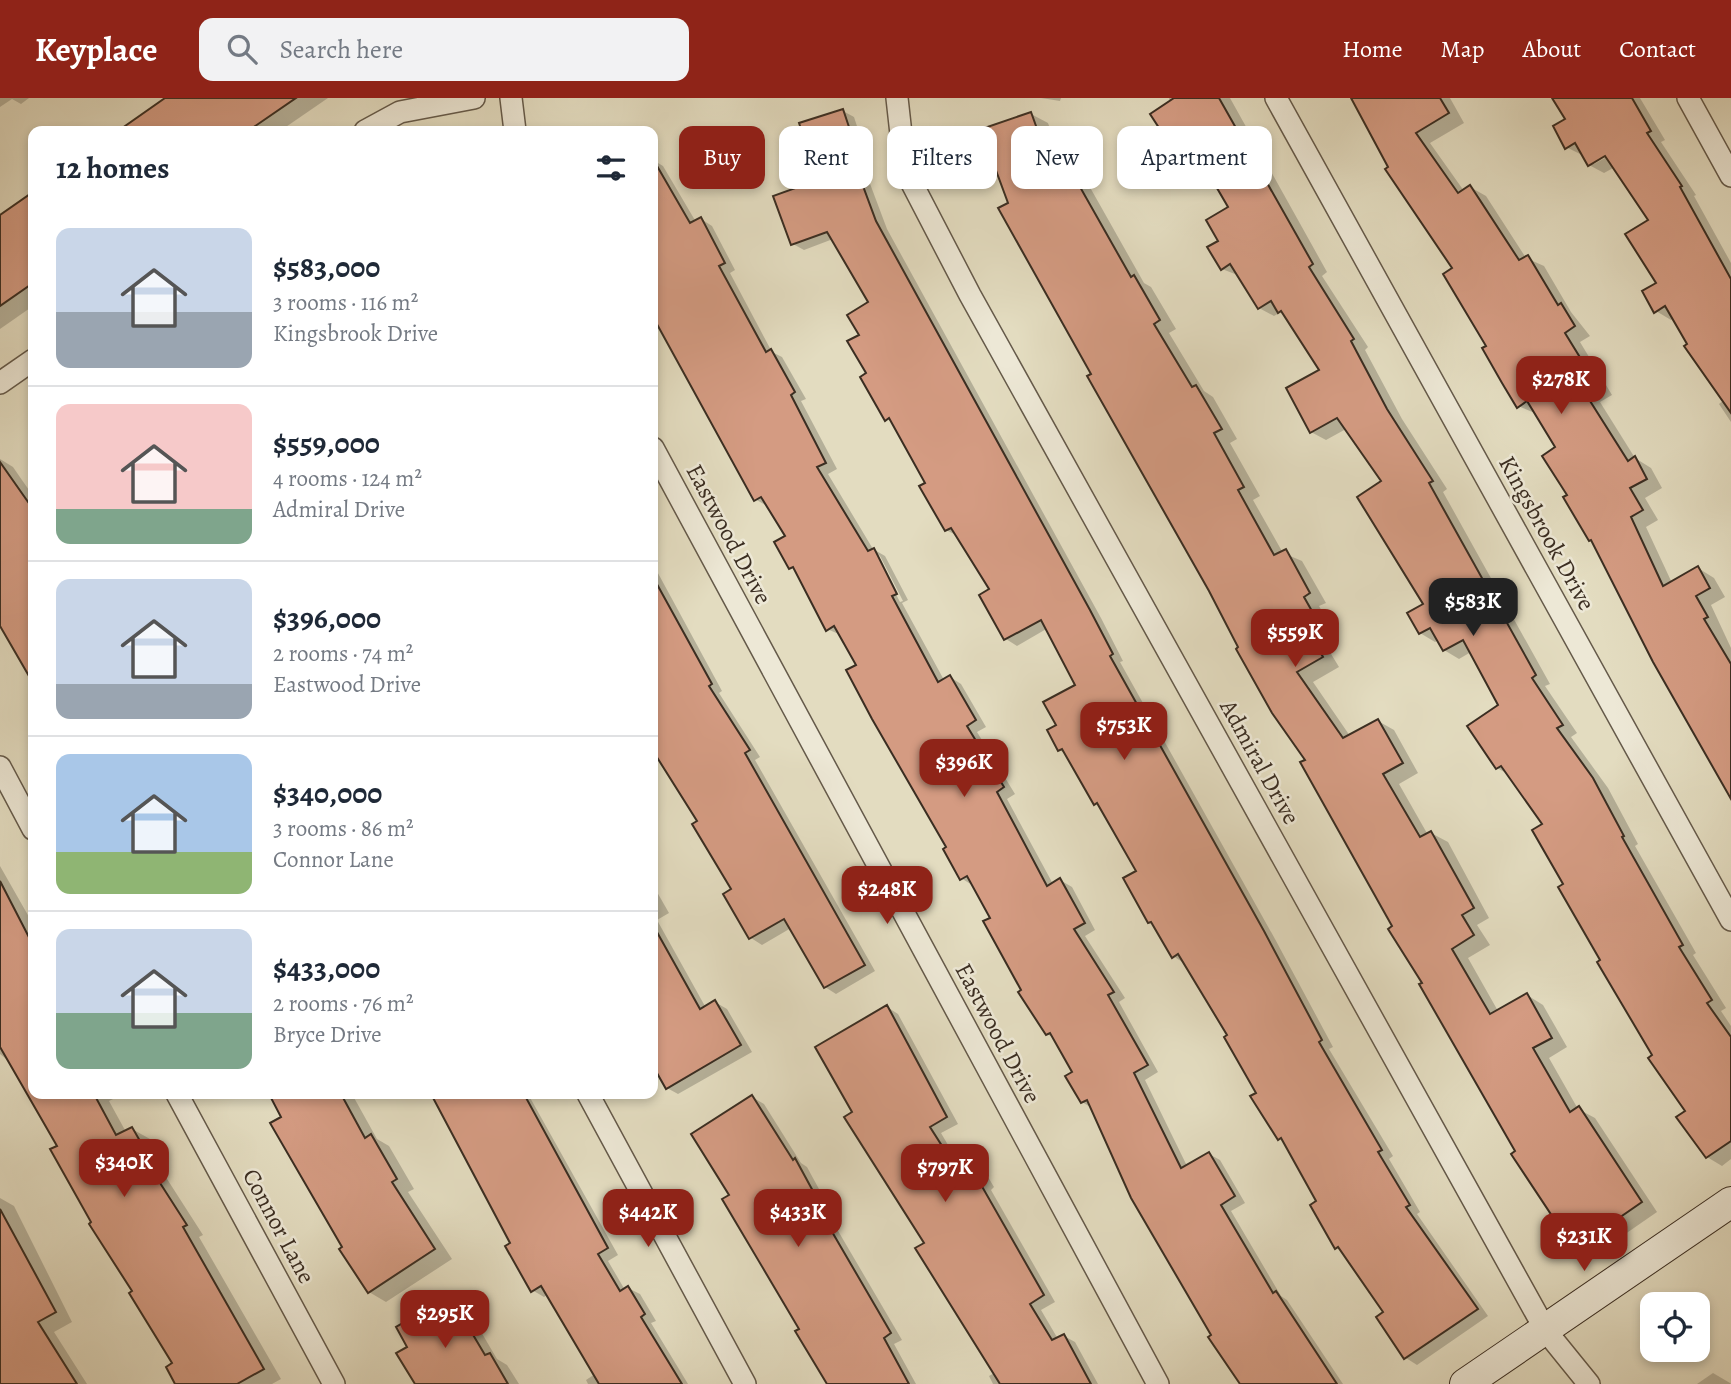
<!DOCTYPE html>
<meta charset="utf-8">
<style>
:root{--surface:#fff;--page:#f2f2f3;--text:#1f2937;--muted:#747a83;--line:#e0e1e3;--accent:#8f2418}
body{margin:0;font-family:Alegreya,serif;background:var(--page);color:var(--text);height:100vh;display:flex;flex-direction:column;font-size:26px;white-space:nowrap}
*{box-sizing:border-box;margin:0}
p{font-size:23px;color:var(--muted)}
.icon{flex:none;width:38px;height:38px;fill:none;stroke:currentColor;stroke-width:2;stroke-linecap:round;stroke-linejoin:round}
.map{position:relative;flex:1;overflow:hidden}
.side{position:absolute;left:28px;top:28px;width:630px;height:973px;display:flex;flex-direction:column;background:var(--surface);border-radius:14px;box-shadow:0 4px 10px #0003}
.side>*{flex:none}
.top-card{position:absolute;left:679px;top:28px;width:665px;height:63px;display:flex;gap:14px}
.tools{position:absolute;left:1640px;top:1194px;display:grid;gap:14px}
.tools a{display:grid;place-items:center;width:70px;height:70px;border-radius:14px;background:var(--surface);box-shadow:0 4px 10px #0003;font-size:35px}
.price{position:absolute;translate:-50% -60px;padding:0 16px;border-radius:14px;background:var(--accent);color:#fff;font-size:23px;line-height:46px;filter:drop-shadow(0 2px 4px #0008)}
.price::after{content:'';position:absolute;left:50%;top:42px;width:21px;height:16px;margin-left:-10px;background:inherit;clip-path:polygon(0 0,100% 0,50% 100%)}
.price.current{background:#222;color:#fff}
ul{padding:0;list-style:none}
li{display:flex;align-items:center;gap:21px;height:175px;padding:0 28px}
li+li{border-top:2px solid var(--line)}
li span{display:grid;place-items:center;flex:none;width:196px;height:140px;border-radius:14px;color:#555}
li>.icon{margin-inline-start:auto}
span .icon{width:84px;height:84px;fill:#fffc;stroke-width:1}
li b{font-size:30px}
h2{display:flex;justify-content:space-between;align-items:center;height:84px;padding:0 28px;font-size:30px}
.pill{padding:0 24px;border-radius:14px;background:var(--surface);box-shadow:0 4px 10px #0003;font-size:24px;line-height:63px}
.pill.current{background:var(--accent);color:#fff}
header{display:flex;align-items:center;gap:42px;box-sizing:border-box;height:98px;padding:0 35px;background:var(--accent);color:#fff}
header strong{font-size:33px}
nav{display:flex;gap:38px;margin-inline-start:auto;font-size:24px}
.search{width:490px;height:63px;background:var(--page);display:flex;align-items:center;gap:18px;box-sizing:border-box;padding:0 24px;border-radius:14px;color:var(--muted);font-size:26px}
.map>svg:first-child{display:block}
.shadow{fill:#0003;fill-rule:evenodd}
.building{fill:#d49b82;stroke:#3b2e22;stroke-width:2}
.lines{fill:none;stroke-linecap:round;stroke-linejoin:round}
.street-casing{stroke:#655a4a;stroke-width:24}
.secondary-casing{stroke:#3b2e22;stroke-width:32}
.street{stroke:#ede8d6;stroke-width:21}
.secondary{stroke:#ede8d6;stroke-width:30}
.labels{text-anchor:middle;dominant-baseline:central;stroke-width:5;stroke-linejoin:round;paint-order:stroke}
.street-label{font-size:24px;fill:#3b2e22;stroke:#ede8d6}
</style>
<header>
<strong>Keyplace</strong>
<div class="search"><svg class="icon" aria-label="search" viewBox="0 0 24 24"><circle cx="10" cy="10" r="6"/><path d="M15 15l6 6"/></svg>Search here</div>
<nav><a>Home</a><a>Map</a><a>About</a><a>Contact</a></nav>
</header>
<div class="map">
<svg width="1731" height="1286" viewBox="0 0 1731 1286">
<rect width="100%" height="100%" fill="#e3dcc0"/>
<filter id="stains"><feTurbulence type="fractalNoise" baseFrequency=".00286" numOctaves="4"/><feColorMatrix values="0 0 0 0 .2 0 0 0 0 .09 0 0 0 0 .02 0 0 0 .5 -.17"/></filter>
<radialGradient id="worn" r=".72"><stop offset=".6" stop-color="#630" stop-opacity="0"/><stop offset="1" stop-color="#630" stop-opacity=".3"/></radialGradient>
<!-- shadow -->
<g class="shadow">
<polygon points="0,0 29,0 21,6 12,1 0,9"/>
<polygon points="168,0 328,0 280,33 121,33"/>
<polygon points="1041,0 1061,0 1060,3"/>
<polygon points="1169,0 1230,0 1327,174 1322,178 1368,249 1365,252 1402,321 1447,391 1443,394 1550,586 1545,588 1577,635 1571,639 1608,690 1638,746 1635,748 1696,855 1693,857 1726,910 1721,913 1731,928 1731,1061 1722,1068 1707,1059 1687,1013 1603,863 1565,787 1545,726 1508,676 1497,670 1501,608 1471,554 1459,561 1444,552 1439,542 1435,544 1420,535 1425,506 1383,384 1346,331 1326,342 1311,334 1321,273 1285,217 1281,214 1274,218 1259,210 1240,178 1222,171 1220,143 1230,110 1202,61 1194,66 1179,57"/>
<polygon points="1353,0 1450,0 1464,25 1430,45 1464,93 1470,89 1486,98 1526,160 1544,168 1571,214 1590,238 1580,244 1612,297 1600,304 1635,360 1651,370 1662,390 1645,400 1658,422 1646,429 1672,485 1698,470 1714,480 1725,499 1711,507 1731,550 1731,699 1594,445 1590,442 1569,398 1558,350 1537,316 1518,308 1454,171 1390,70"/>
<path d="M1555,0H1640L1665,42L1661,44L1696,97L1694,98L1731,165V324L1719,306L1724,302L1674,220L1671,222L1656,213L1658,185L1650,122L1615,69L1604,75L1589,67L1584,58L1566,49L1568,22ZM1612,52L1614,55L1594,66V62Z"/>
<polygon points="843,13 854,19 869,65 863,67 887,131 1101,520 1123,563 1120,564 1275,841 1333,949 1329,951 1393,1058 1389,1061 1420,1114 1417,1116 1488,1218 1417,1267 1406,1260 1386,1214 1343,1153 1337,1150 1318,1104 1285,1044 1279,1040 1230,938 1184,865 1173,858 1155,828 1149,824 1138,774 1101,709 1096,705 1067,656 1059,652 1058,628 1078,588 1048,530 1017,548 1006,541 992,492 958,438 946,432 927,386 895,326 887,321 868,276 862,237 871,205 833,141 804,152 793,146 820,83"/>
<polygon points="1031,16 1048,25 1066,77 1071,75 1087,84 1144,185 1151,189 1176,231 1169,235 1204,293 1213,299 1237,341 1230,345 1260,398 1253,402 1283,455 1302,463 1326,505 1319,508 1337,539 1325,546 1339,569 1313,584 1350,638 1378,623 1394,632 1418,675 1399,686 1428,737 1431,735 1448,744 1489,820 1477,827 1490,847 1468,860 1498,913 1527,897 1543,907 1567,949 1549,960 1578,1011 1595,1020 1657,1114 1592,1159 1575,1150 1517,1054 1307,662 1093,276 1010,106 997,71 978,63"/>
<path d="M653,62L663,68L696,124L701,121L712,128L735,172L730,175L772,254L782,259L806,301L801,303L837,371L828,376L873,451L885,458L908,502L902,505L944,582L950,579L961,586L986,629L977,634L1015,696L1007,701L1053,786L1060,782L1072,789L1095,832L1085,838L1125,900L1119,904L1158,974L1145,982L1187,1068L1209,1056L1220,1062L1245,1105L1231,1113L1281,1198L1287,1202L1343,1286H1242L1213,1237L1092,1010L1082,1004L1075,974L1056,941L1047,936L1024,893L992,820L972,787L961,780L858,568L841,537L827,531L796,472L791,469L788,438L767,408L755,401L653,213ZM873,452L880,458L903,503L900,504Z"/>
<polygon points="33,96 33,208 0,231 0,119"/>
<polygon points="0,361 13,369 33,398 33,583 6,536 0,512"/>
<polygon points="653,466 722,593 719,595 760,659 755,662 875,873 836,896 825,889 791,830 762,847 751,840 726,797 733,792 700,723 653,650"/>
<polygon points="0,768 33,826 33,996 110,996 113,1001 109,1003 126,1034 132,1031 150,1041 165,1067 160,1070 203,1137 199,1139 281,1281 272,1286 177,1286 174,1266 59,1048 10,964 0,956"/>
<polygon points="653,787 669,815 657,822 706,910 715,904 727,911 752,954 678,996 667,990 653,964"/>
<polygon points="887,909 898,916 958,1026 941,1035 958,1064 968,1057 979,1064 994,1089 991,1092 1055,1204 1041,1212 1058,1241 1064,1238 1075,1244 1098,1286 993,1286 989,1278 996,1274 854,1015"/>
<polygon points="270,996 352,996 377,1041 389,1048 414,1091 408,1094 452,1161 386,1204 369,1194"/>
<polygon points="433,996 528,996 618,1157 608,1163 625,1192 628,1190 640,1196 656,1223 651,1225 688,1286 588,1286 586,1282 595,1276 548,1196 544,1199 532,1192 512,1145"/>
<polygon points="752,999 764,1006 801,1065 807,1069 831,1113 827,1114 902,1242 894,1246 916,1286 839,1286 801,1232 732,1097"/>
<polygon points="0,1100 14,1108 72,1224 54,1234 87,1286 6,1286 0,1277"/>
<polygon points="450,1200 467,1210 497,1261 507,1267 519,1286 417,1286 409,1249"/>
<polygon points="1713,1275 1730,1285 1731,1286 1697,1286"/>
</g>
<!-- building -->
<g class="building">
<polygon points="165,0 296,0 248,33 118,33"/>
<polygon points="1174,0 1219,0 1313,166 1309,169 1354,241 1351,243 1387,311 1433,383 1429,385 1536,577 1532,580 1563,627 1557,630 1593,680 1624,738 1622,739 1683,847 1679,849 1712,902 1707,905 1731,939 1731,1043 1706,1060 1676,1019 1685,1013 1648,960 1652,957 1597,864 1600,862 1558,789 1563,786 1532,732 1542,726 1501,668 1496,671 1467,628 1498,607 1463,542 1443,553 1430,530 1419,536 1407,515 1423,506 1357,399 1381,383 1337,320 1310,335 1286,290 1319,272 1281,213 1278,215 1271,203 1258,211 1230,166 1221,172 1207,149 1218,143 1206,122 1228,109 1193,49 1178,59 1150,16"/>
<polygon points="1351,0 1440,0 1449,15 1416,35 1458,95 1470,87 1519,162 1528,157 1558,207 1561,205 1575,228 1565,235 1597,287 1585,295 1628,363 1635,358 1647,381 1630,390 1643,412 1631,419 1663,488 1698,468 1710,490 1696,498 1708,519 1704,521 1731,566 1731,701 1653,564 1591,442 1589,443 1563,399 1567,397 1542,358 1555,349 1527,303 1517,310 1502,285 1482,250 1486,248 1443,176 1452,170 1385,71 1388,69"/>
<polygon points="1552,0 1632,0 1651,33 1647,35 1682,88 1680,89 1731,181 1731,315 1684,248 1687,246 1665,208 1654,215 1642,193 1656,185 1625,136 1648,122 1605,58 1588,68 1575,45 1565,51 1553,28 1565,21"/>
<polygon points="843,11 859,59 853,61 876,123 1090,512 1113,556 1110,558 1264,833 1322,942 1319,944 1382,1052 1378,1054 1410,1107 1406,1109 1478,1211 1404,1261 1376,1219 1383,1214 1338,1149 1335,1151 1310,1107 1316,1103 1281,1040 1278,1042 1250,998 1256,995 1224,939 1227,937 1178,856 1172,860 1151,824 1148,825 1123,780 1136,773 1097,705 1094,707 1062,651 1058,653 1047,632 1056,627 1043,604 1075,587 1041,522 1004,542 979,497 989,491 951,430 945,433 919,388 925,385 889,320 885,323 860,279 866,275 847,243 859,237 847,217 868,204 827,134 791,147 773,98 818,82 799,25"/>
<polygon points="1031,14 1055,81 1071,73 1131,179 1134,177 1160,222 1154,226 1192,289 1196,287 1222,331 1214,335 1244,389 1238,392 1274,457 1286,451 1310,495 1304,499 1321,529 1310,536 1323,559 1297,574 1343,640 1378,621 1403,665 1383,676 1420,739 1431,733 1474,810 1462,817 1474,837 1452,851 1490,916 1527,895 1552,940 1533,950 1570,1014 1579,1008 1642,1104 1574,1151 1511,1056 1515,1053 1419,886 1422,885 1388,831 1392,828 1300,664 1305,662 1272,615 1236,551 1238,549 1209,493 1087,278 1091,276 998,110 1008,105 991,59 976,64 967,36"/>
<polygon points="653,61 690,125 701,119 725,165 719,168 766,254 771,251 795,294 791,297 826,365 817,369 868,453 874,450 897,496 892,498 938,584 950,577 976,622 967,628 1004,689 997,694 1047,788 1060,780 1085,825 1074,831 1114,894 1108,897 1148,967 1134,975 1181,1070 1209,1054 1235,1098 1221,1107 1273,1195 1276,1193 1337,1286 1240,1286 1208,1239 1211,1237 1131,1100 1087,1002 1081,1005 1065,978 1072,974 1050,935 1046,937 1018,894 1021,892 983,823 990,820 967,778 960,782 943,751 946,749 872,621 846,572 856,567 834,528 826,533 793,469 789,471 774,444 785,438 761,399 754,403 653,219"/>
<polygon points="33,94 33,185 0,208 0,117"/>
<polygon points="0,364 33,411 33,585 0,528"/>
<polygon points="653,479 712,586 709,588 750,652 745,655 865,867 824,890 784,821 749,841 723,796 731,791 692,726 697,723 653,653"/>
<polygon points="0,783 33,847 33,996 94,996 116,1037 132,1029 148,1057 144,1060 187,1127 183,1129 264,1271 237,1286 175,1286 166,1269 172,1265 129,1195 132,1193 89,1126 91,1124 50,1051 57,1048 0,949"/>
<polygon points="653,827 700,911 715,902 741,947 666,991 653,968"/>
<polygon points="887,907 947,1019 930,1029 953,1065 968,1055 984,1083 980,1085 1044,1197 1030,1206 1052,1242 1064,1236 1091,1286 1000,1286 915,1150 924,1145 844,1019 852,1014 815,949"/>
<polygon points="269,996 341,996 365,1040 371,1036 397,1081 392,1084 435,1151 368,1195 339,1151 342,1149 270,1025 281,1019"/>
<polygon points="431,996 524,996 608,1150 598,1156 620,1193 628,1188 645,1216 641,1219 682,1286 599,1286 541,1188 531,1194 505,1148 510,1145"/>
<polygon points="752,997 793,1062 795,1060 820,1106 817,1108 891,1235 884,1240 909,1286 827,1286 795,1233 799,1231 722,1101 729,1097 691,1036"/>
<polygon points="0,1111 56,1214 38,1224 77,1286 0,1286"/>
<polygon points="450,1198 485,1257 490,1255 508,1286 415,1286 396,1255 407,1249 396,1229"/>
</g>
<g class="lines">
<defs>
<g id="street">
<polyline points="511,0 515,33"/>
<polyline points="897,0 905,72 970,197 1546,1233 1589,1286"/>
<polyline points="1276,0 1731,822"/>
<polyline points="1688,0 1731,78"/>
<polyline points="365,33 400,14 474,0"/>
<polyline points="0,285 33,262"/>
<polyline points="653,350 1158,1286"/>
<polyline points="0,669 33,731"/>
<polyline points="177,996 334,1286"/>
<polyline points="588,996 745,1286"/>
</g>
<polyline id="secondary" points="1465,1286 1731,1104"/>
</defs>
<!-- street casing -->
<use href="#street" class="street-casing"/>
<!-- secondary casing -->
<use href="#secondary" class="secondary-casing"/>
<!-- street -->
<use href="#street" class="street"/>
<!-- secondary -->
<use href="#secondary" class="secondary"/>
</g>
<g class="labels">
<!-- street labels -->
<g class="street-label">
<text transform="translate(1547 435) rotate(61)">Kingsbrook Drive</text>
<text transform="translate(729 436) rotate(62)">Eastwood Drive</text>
<text transform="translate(1260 664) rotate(61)">Admiral Drive</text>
<text transform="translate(998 935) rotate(62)">Eastwood Drive</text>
<text transform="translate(279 1128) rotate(62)">Connor Lane</text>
</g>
</g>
<rect width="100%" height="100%" filter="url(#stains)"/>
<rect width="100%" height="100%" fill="url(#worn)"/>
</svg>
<div class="tools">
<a><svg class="icon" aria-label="locate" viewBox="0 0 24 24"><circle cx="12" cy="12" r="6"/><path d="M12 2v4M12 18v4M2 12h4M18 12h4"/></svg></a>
</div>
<b class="price" style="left:1561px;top:318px">$278K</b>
<b class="price current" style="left:1473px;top:540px">$583K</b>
<b class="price" style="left:1295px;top:571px">$559K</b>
<b class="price" style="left:1124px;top:664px">$753K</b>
<b class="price" style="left:964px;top:701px">$396K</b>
<b class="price" style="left:887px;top:828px">$248K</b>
<b class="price" style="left:124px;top:1101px">$340K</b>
<b class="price" style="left:945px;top:1106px">$797K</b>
<b class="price" style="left:648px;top:1151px">$442K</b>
<b class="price" style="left:798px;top:1151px">$433K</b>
<b class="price" style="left:1584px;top:1175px">$231K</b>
<b class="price" style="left:445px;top:1252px">$295K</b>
<div class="top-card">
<a class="pill current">Buy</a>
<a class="pill">Rent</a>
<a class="pill">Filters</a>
<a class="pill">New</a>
<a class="pill">Apartment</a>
</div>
<section class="side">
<h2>12 homes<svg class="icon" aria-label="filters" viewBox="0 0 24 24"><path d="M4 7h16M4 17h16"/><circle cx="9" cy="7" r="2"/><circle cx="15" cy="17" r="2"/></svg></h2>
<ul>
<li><span style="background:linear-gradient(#c9d6e8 60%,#9aa5b1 0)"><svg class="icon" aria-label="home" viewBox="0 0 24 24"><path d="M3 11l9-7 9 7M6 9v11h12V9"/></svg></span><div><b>$583,000</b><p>3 rooms · 116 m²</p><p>Kingsbrook Drive</p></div></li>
<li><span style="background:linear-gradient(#f6c9c9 75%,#7fa58c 0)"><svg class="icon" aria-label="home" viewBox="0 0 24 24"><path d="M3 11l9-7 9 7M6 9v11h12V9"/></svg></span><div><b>$559,000</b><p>4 rooms · 124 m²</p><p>Admiral Drive</p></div></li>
<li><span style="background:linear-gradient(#c9d6e8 75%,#9aa5b1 0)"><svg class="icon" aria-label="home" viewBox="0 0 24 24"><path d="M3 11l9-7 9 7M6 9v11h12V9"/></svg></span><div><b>$396,000</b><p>2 rooms · 74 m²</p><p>Eastwood Drive</p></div></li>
<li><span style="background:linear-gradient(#a9c7e8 70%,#8fb573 0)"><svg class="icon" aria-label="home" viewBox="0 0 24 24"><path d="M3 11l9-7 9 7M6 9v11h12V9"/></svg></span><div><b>$340,000</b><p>3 rooms · 86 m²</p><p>Connor Lane</p></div></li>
<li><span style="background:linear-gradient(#c9d6e8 60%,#7fa58c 0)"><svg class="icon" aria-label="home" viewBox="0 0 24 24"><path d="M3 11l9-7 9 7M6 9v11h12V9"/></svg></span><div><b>$433,000</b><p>2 rooms · 76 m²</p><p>Bryce Drive</p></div></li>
</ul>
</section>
</div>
